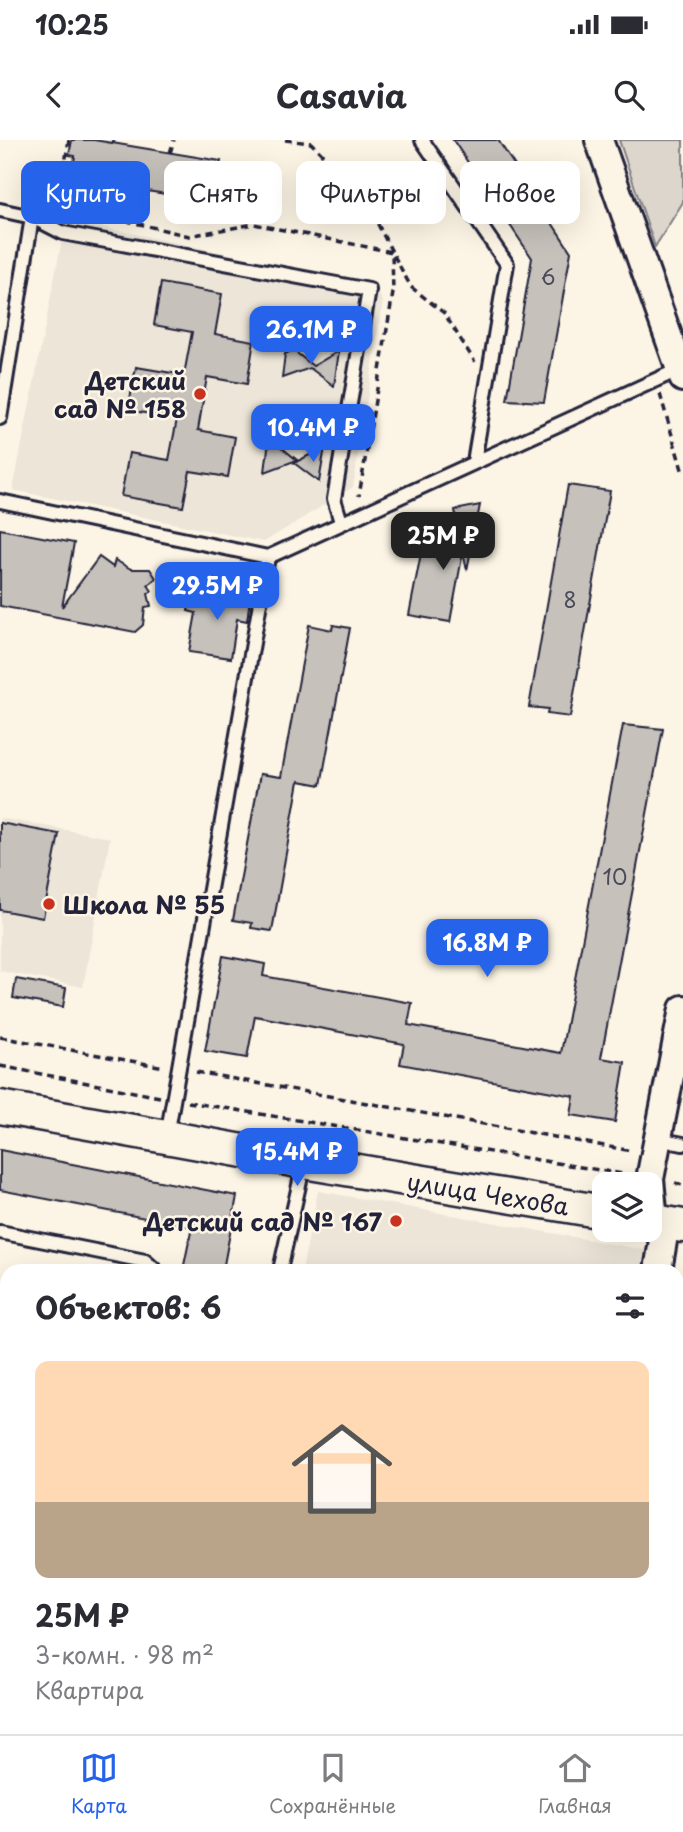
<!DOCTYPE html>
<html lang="ru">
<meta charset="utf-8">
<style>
:root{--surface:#fff;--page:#f7f7f7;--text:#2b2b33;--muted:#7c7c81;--line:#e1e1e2;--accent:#2563eb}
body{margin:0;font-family:"Playpen Sans",sans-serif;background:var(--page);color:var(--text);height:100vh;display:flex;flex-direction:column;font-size:26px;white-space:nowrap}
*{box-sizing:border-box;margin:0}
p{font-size:23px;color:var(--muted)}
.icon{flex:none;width:38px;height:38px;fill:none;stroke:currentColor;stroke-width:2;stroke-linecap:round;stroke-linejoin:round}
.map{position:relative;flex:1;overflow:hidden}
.details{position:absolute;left:0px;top:1124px;width:684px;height:471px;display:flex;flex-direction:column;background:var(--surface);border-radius:21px 21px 0 0;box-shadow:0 7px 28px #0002}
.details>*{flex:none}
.hud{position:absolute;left:21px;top:21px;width:642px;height:63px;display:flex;gap:14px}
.controls{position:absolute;left:592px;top:1032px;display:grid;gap:14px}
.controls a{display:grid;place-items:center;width:70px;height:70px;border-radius:14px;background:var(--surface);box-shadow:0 7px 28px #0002;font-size:35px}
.price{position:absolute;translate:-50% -60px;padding:0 16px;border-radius:14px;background:var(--accent);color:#fff;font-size:23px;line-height:46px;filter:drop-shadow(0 2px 4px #0008)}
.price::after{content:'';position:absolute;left:50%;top:42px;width:21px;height:16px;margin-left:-10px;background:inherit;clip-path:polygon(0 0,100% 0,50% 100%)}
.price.current{background:#222;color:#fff}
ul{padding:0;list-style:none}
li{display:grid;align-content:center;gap:14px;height:371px;padding:0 35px}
li span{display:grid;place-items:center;height:217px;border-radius:14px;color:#555}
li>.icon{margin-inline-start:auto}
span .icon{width:126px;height:126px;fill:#fffc;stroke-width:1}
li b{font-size:30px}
h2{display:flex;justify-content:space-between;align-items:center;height:84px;padding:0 35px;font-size:30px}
.pill{padding:0 24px;border-radius:14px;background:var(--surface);box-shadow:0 7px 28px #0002;font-size:24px;line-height:63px}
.pill.current{background:var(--accent);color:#fff}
.status{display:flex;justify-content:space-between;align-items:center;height:49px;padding:0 35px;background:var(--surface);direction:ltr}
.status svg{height:19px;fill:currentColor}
header{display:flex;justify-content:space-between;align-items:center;height:91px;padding:0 35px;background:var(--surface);font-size:32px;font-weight:700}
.dock{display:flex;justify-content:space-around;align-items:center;height:98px;border-top:2px solid var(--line);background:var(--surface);font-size:19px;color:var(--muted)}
.dock a{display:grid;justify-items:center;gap:4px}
.dock .current{color:var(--accent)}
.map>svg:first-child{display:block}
.built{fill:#ece5d8}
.green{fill:#dcd6cc;stroke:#7f7c84;stroke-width:2}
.building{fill:#c6c1bb;stroke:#22223b;stroke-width:2}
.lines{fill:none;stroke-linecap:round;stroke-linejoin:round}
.service-casing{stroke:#22223b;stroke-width:18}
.minor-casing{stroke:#22223b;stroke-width:32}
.tertiary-casing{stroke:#22223b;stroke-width:37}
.path{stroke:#22223b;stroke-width:3.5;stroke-dasharray:7 5;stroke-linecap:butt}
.service{stroke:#fcf5e5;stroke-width:12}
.minor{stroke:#fcf5e5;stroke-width:26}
.tertiary{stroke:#fcf5e5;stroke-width:32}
.poi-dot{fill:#c8321e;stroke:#fcf5e5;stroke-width:2.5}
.labels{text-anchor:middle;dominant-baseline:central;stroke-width:5;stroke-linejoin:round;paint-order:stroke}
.number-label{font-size:21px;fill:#4b4a5b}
.poi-label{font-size:24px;font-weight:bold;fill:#22223b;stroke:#fcf5e5;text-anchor:end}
.street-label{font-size:24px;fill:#22223b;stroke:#fcf5e5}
</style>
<div class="status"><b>10:25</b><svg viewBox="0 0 49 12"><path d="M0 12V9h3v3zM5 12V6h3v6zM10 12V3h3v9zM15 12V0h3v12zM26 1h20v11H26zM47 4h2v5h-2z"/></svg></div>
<header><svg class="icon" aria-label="back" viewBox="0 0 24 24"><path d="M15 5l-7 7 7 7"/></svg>Casavia<svg class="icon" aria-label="search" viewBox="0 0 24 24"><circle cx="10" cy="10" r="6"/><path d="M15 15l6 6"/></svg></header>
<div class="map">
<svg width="683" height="1594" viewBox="0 0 683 1594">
<rect width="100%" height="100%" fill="#fcf5e5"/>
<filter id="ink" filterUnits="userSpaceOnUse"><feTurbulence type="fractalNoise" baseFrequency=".0143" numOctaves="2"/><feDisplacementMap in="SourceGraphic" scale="14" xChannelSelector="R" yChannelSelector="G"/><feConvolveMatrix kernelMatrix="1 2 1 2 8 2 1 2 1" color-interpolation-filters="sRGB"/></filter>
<g filter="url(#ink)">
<!-- built -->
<g class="built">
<polygon points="66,79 373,145 383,161 353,347 264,402 13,350"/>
<polygon points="0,678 110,698 83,847 0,831"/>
<polygon points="318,1051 645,1110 640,1130 302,1130"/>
<polygon points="0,1152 7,1154 7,1587 151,1587 150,1594 0,1594"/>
</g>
<!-- green -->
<g class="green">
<polygon points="619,0 683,0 683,62 655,107"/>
<polygon points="677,1252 683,1253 683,1452 677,1482"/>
<polygon points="344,1587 389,1587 388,1594 343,1594"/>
<polygon points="588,1587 657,1587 656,1594 587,1594"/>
</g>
<!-- building -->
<g class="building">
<polygon points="72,0 94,0 221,21 210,61 71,39 75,16 69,15"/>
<polygon points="453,0 498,0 571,112 544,262 507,260 532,118"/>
<polygon points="161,143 222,154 215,194 254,201 247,244 207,237 198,290 235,297 228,337 190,331 183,367 121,356 129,313 169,320 177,279 128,270 136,227 184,235 192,192 154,185"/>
<polygon points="293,210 313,226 339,211 334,246 310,228 282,238 285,214"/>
<polygon points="276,303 297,320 265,332 268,308"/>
<polygon points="325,307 319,342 294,323"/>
<polygon points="568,345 610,351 570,577 547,574 548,569 529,567"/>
<polygon points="480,365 467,430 463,412 450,482 409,475 423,403 463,411 455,370"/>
<polygon points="0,389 74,403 62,467 99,417 113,427 115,420 131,429 150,429 156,438 148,445 152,451 148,454 151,466 145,467 143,485 135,492 0,466"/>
<polygon points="233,448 251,451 247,481 237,479 231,518 189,512 196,473 188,471 191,454 231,461"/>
<polygon points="309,485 332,490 333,485 350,488 321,645 299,641 272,791 251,788 252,783 233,780 260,634 281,637"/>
<polygon points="623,585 663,589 601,918 625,922 615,982 571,975 574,956 400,924 404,904 255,876 247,918 205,911 223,816 265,824 263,836 412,863 408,885 561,913"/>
<polygon points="0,683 59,694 43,778 0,770"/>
<polygon points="16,839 66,848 63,867 13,858"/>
<polygon points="0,1010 237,1056 223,1130 183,1130 192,1087 0,1050"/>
</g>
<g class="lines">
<defs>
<g id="service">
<polyline points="422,0 507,124 474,322"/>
<polyline points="0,70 32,77 0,278"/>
<polyline points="32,77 63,93 369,150 334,359 341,382"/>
<polyline points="0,361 268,417 680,229"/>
<polyline points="167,996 268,417"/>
<polyline points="658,999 683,1004"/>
<polyline points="0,1092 145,1121 155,1130"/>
<polyline points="280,1130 304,1023"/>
<polyline points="677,1244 683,1245"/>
<polyline points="0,1512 7,1513"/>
<polyline points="168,1594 170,1587"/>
<polyline points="323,1594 324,1587"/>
<polyline points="409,1594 411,1587"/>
<polyline points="510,1594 511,1587"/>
</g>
<g id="minor">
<polyline points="599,0 683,238"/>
<polyline points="658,1130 663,1101 654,1081 650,1039 683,869"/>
<polyline points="566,1594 567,1587"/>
</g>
<g id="tertiary">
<polyline points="0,967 304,1022 604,1072"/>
<polyline points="649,1080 683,1086"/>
</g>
</defs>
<!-- service casing -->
<use href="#service" class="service-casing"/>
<!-- minor casing -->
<use href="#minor" class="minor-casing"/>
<!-- tertiary casing -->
<use href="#tertiary" class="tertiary-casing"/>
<!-- path -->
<g class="path">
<polyline points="285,0 311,3 363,55 392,112 393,153 359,356"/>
<polyline points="113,3 114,0"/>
<polyline points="170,13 174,0"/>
<polyline points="44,61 189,96 254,84 392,112 411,147 444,173 475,222"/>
<polyline points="44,61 65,23 69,0"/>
<polyline points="660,254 683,333"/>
<polyline points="0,897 164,927"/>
<polyline points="0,926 160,957"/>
<polyline points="196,932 632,1011"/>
<polyline points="188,962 629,1035"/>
<polyline points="675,1043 683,1045"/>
</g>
<!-- service -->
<use href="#service" class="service"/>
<!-- minor -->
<use href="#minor" class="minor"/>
<!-- tertiary -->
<use href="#tertiary" class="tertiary"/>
</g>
</g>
<!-- markers -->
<g class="poi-dot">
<circle cx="200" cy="254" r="7"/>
<circle cx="49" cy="764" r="7"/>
<circle cx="396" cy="1081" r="7"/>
</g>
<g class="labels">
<!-- number labels -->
<g class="number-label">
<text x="548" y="136">6</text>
<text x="570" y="459">8</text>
<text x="615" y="736">10</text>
</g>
<!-- poi labels -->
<g class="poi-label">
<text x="186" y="240">Детский<tspan x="186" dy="28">сад № 158</tspan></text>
<text x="63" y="764" text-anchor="start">Школа № 55</text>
<text x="382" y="1081">Детский сад № 167</text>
</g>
<!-- street labels -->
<g class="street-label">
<text transform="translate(488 1053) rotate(9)">улица Чехова</text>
</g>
</g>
</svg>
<div class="controls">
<a><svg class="icon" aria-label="layers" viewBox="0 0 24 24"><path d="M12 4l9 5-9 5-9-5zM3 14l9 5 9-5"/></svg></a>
</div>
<b class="price" style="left:311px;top:226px">26.1M ₽</b>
<b class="price" style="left:313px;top:324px">10.4M ₽</b>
<b class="price current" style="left:443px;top:432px">25M ₽</b>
<b class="price" style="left:217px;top:482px">29.5M ₽</b>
<b class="price" style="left:487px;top:839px">16.8M ₽</b>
<b class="price" style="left:297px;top:1048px">15.4M ₽</b>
<div class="hud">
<a class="pill current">Купить</a>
<a class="pill">Снять</a>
<a class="pill">Фильтры</a>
<a class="pill">Новое</a>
</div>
<section class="details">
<h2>Объектов: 6<svg class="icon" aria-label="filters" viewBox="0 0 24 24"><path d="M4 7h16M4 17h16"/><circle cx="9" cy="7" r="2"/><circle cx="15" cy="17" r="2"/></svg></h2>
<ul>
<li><span style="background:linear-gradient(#ffd9b3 65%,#b9a48a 0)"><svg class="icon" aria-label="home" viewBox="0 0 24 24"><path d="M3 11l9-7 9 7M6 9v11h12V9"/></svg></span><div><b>25M ₽</b><p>3-комн. · 98 m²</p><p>Квартира</p></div></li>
</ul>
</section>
</div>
<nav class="dock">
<a class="current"><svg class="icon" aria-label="map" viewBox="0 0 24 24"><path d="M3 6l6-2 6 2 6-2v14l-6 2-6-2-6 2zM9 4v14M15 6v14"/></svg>Карта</a>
<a><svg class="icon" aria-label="saved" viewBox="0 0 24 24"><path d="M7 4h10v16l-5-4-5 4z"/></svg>Сохранённые</a>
<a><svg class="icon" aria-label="home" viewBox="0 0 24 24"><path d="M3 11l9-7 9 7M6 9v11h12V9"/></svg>Главная</a>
</nav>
